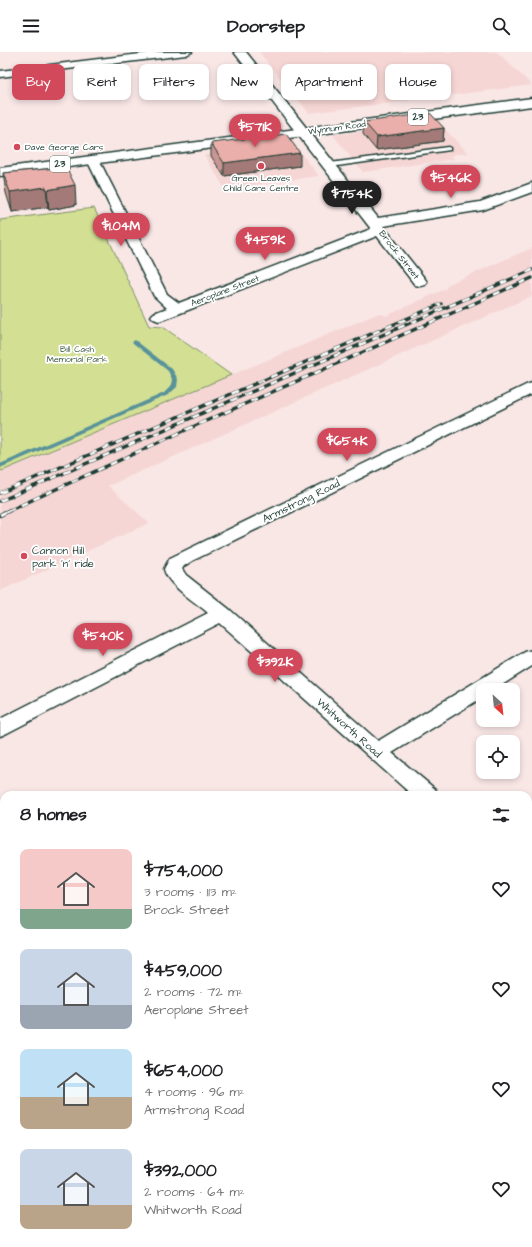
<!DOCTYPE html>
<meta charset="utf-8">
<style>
:root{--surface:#fff;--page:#f2f2f2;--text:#202124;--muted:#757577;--accent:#d1495b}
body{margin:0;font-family:"Architects Daughter",sans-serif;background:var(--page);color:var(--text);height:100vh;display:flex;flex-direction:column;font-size:15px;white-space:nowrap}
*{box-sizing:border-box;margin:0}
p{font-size:13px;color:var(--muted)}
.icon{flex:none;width:22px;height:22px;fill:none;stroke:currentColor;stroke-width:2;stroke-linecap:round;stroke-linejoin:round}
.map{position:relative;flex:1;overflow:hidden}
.details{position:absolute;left:0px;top:739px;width:532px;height:456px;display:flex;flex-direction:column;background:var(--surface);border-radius:12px 12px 0 0;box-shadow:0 2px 6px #0003}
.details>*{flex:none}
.hud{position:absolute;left:12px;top:12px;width:508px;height:36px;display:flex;gap:8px}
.needle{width:26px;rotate:153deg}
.fabs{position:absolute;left:476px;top:631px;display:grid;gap:8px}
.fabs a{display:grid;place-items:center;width:44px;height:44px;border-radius:8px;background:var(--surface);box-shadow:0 2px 6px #0003;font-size:20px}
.price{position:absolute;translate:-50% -34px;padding:0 9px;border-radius:14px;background:var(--accent);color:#fff;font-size:13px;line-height:26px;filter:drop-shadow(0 1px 2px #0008)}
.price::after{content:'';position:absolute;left:50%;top:24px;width:12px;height:9px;margin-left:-6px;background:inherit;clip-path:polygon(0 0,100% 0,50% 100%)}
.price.current{background:#222;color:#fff}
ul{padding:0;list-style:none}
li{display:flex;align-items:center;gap:12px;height:100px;padding:0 20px}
li span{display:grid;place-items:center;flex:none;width:112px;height:80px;border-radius:8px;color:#555}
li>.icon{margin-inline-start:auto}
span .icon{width:48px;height:48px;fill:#fffc;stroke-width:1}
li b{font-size:17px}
h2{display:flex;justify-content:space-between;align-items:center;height:48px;padding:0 20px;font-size:17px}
.tag{padding:0 14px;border-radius:8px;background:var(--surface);box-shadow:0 2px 6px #0003;font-size:14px;line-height:36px}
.tag.current{background:var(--accent);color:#fff}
header{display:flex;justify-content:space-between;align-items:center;height:52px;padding:0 20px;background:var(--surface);font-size:18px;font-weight:700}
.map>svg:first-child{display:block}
.built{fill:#f5d6d4}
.green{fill:#d3e093;stroke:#798e64}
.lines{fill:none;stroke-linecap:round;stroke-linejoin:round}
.stream{fill:#58929a;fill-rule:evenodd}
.lane-casing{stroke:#1f3d34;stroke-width:3}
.street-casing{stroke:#1f3d34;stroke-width:3}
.primary-casing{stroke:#1f3d34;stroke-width:3}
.lane{fill:#fff;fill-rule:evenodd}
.street{fill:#fff;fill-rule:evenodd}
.primary{fill:#fff;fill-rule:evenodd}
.rail-far1-casing{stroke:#1f3d34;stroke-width:3.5}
.rail-casing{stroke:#1f3d34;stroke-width:4.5}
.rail-far1{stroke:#fff;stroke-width:2.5;stroke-dasharray:7;stroke-linecap:butt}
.rail{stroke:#fff;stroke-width:3;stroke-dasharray:9;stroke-linecap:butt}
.wall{fill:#ca9693;stroke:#1f3d34}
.shaded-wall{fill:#a47a78;stroke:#1f3d34}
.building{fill:#ebafab;stroke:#1f3d34}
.poi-dot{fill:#d1495b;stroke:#fff;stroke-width:1.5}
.labels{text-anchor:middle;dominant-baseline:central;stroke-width:3.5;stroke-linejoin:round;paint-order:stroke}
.far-street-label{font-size:9px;fill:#1f3d34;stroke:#fff}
.far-poi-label{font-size:9px;fill:#1f3d34;stroke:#fff;text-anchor:start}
.far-park-label{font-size:9px;fill:#435e47;stroke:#fff}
.shield{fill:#fff;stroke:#627771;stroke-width:1}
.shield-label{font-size:10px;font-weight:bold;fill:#1f3d34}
.street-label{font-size:11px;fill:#1f3d34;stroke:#fff}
.poi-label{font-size:11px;fill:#1f3d34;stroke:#fff;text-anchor:start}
</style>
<header><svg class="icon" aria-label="menu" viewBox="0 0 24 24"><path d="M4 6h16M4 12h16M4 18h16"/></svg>Doorstep<svg class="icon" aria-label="search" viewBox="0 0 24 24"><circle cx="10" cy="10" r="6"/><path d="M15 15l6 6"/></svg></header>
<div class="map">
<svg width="532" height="1195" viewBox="0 0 532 1195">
<rect width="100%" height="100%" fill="#f9e7e6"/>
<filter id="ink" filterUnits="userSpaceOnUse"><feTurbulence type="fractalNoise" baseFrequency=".025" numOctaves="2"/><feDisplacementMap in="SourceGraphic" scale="8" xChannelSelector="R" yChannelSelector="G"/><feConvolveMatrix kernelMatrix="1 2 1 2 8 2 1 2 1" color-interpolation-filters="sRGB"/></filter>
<g filter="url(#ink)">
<!-- built -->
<g class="built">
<polygon points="259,0 497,0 532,33 309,61"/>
<polygon points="437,69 468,101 451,103 454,107 363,120 333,83"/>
<polygon points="287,92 297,96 319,124 225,137 204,103"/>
<polygon points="532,196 532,244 108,434 149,471 0,539 0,417 3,419 379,261 386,264 445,237 449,232"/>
</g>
<!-- green -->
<polygon class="green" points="94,156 149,274 163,275 231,323 2,419 0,417 0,168"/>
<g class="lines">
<!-- stream -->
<polygon class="stream" points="135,288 172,317 178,327 177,335 168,343 0,416 0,412 164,341 171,334 172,327 168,319 133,291 132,290"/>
<defs>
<polygon id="lane" points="448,95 450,96 450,98 330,115 327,113 330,111"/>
<g id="street">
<polygon points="157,0 192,0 186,3 0,25 0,19"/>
<polygon points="234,0 246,0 378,166 480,150 532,131 532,140 483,158 383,174 425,227 427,230 425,233 420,234 415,233 377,184 183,260 159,269 154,267 151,264 154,261 167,256 154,244 87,108 88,105 98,105 99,108 167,242 179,251 371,177"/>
<path d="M532,331V342L192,509L184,514L182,517L186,523L229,557L378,689L525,600L532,598V614L494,638H483V645L392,701L435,737L438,743H412L220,571L7,681L0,684V667L208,561C196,550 167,533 164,517L170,506L526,333Z"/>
<polygon points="528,821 532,822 532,842 528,841"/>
<polygon points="4,1038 4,1063 0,1064 0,1039"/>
<polygon points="243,1191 271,1191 272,1195 244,1195"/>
</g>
<polygon id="primary" points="532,46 532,54 0,124 0,116"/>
</defs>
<!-- lane casing -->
<use href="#lane" class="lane-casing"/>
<!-- street casing -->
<use href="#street" class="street-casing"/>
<!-- primary casing -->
<use href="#primary" class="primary-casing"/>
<!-- lane -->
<use href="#lane" class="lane"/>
<!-- street -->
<use href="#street" class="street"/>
<!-- primary -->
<use href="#primary" class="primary"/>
<defs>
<g id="rail-far1">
<polyline points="0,441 441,252"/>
<polyline points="0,449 532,218"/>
<polyline points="8,459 199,372 532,226"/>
</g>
<polyline id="rail" points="0,463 10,458"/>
</defs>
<!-- rail-far1 casing -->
<use href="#rail-far1" class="rail-far1-casing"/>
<!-- rail casing -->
<use href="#rail" class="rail-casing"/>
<!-- rail-far1 -->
<use href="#rail-far1" class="rail-far1"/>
<!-- rail -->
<use href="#rail" class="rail"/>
</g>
<!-- wall -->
<g class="wall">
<polygon points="364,70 444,76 443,89 376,98 363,82"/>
<polygon points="211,91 300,114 224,124 211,104"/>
<polygon points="66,115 76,153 49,158 48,155 12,160 6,141 3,121"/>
</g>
<!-- shaded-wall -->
<g class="shaded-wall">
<polygon points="444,76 443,89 376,98 377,85"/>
<polygon points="300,101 300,114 224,124 224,111"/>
<polygon points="75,133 76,153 49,158 47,138"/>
<polygon points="46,135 48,155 12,160 10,140"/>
</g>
<!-- building -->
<g class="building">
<polygon points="430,61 444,76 377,85 364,70"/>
<polygon points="286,82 300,101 224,111 211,91"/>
<polygon points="66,115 75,133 47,138 46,135 10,140 3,121"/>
</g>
</g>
<!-- markers -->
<g class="poi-dot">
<circle cx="17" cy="95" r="4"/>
<circle cx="261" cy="114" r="4"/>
<circle cx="24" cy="504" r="4"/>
</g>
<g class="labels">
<!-- far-street labels -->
<g class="far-street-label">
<text transform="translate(337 76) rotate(-8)">Wynnum Road</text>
<text transform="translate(399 203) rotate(52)">Brock Street</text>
<text transform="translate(225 239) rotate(-21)">Aeroplane Street</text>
</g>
<!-- far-poi labels -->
<g class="far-poi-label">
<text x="25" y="95">Dave George Cars</text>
<text x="261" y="126" text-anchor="middle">Green Leaves<tspan x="261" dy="10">Child Care Centre</tspan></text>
</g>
<!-- far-park labels -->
<g class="far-park-label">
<text x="77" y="297">Bill Cash<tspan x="77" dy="10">Memorial Park</tspan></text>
</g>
<!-- shield labels -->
<g class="shield">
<rect x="408" y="57" width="20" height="16" rx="3"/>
<rect x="50" y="104" width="20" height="16" rx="3"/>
</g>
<g class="shield-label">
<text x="418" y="65">23</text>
<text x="60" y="112">23</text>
</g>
<!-- street labels -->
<g class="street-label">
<text transform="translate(301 449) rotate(-26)">Armstrong Road</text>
<text transform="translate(349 676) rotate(42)">Whitworth Road</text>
</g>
<!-- poi labels -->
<g class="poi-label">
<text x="32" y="498">Cannon Hill<tspan x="32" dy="13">park 'n' ride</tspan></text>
</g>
</g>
</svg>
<div class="fabs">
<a><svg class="needle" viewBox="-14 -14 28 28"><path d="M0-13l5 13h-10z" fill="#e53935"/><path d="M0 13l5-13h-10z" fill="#757577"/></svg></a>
<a><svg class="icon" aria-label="locate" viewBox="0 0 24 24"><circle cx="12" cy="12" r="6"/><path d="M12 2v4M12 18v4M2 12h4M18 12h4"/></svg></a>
</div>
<b class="price" style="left:255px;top:96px">$571K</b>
<b class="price" style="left:451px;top:147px">$546K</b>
<b class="price current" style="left:352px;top:163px">$754K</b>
<b class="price" style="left:121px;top:195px">$1.04M</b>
<b class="price" style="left:265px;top:209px">$459K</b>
<b class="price" style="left:347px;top:410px">$654K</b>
<b class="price" style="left:103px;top:605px">$540K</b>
<b class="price" style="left:275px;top:631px">$392K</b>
<div class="hud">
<a class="tag current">Buy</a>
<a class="tag">Rent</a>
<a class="tag">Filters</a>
<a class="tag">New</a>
<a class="tag">Apartment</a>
<a class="tag">House</a>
</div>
<section class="details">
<h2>8 homes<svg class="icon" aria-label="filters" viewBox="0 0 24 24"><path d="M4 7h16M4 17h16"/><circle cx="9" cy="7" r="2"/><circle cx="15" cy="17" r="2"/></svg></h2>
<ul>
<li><span style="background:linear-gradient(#f6c9c9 75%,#7fa58c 0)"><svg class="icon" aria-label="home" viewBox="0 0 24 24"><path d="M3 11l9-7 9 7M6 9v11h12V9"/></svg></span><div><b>$754,000</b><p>3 rooms · 113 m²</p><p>Brock Street</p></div><svg class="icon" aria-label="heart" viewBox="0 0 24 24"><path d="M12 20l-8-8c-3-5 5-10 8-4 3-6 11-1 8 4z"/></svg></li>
<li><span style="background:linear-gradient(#c9d6e8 70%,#9aa5b1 0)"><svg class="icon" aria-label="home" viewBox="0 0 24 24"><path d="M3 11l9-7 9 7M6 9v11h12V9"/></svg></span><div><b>$459,000</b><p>2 rooms · 72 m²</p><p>Aeroplane Street</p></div><svg class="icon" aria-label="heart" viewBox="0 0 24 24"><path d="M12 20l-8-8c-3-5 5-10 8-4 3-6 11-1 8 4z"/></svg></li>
<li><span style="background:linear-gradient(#bfe0f5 60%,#b9a48a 0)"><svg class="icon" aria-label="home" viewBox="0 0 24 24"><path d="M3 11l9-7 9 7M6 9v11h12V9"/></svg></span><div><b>$654,000</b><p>4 rooms · 96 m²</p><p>Armstrong Road</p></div><svg class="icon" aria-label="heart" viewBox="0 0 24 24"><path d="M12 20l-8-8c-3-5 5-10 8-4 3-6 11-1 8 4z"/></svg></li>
<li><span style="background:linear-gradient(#c9d6e8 70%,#b9a48a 0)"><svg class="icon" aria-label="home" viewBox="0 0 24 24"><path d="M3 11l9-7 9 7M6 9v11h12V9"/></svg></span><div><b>$392,000</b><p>2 rooms · 64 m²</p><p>Whitworth Road</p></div><svg class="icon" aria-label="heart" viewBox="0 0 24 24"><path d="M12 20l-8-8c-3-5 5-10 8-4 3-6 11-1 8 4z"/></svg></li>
</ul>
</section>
</div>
